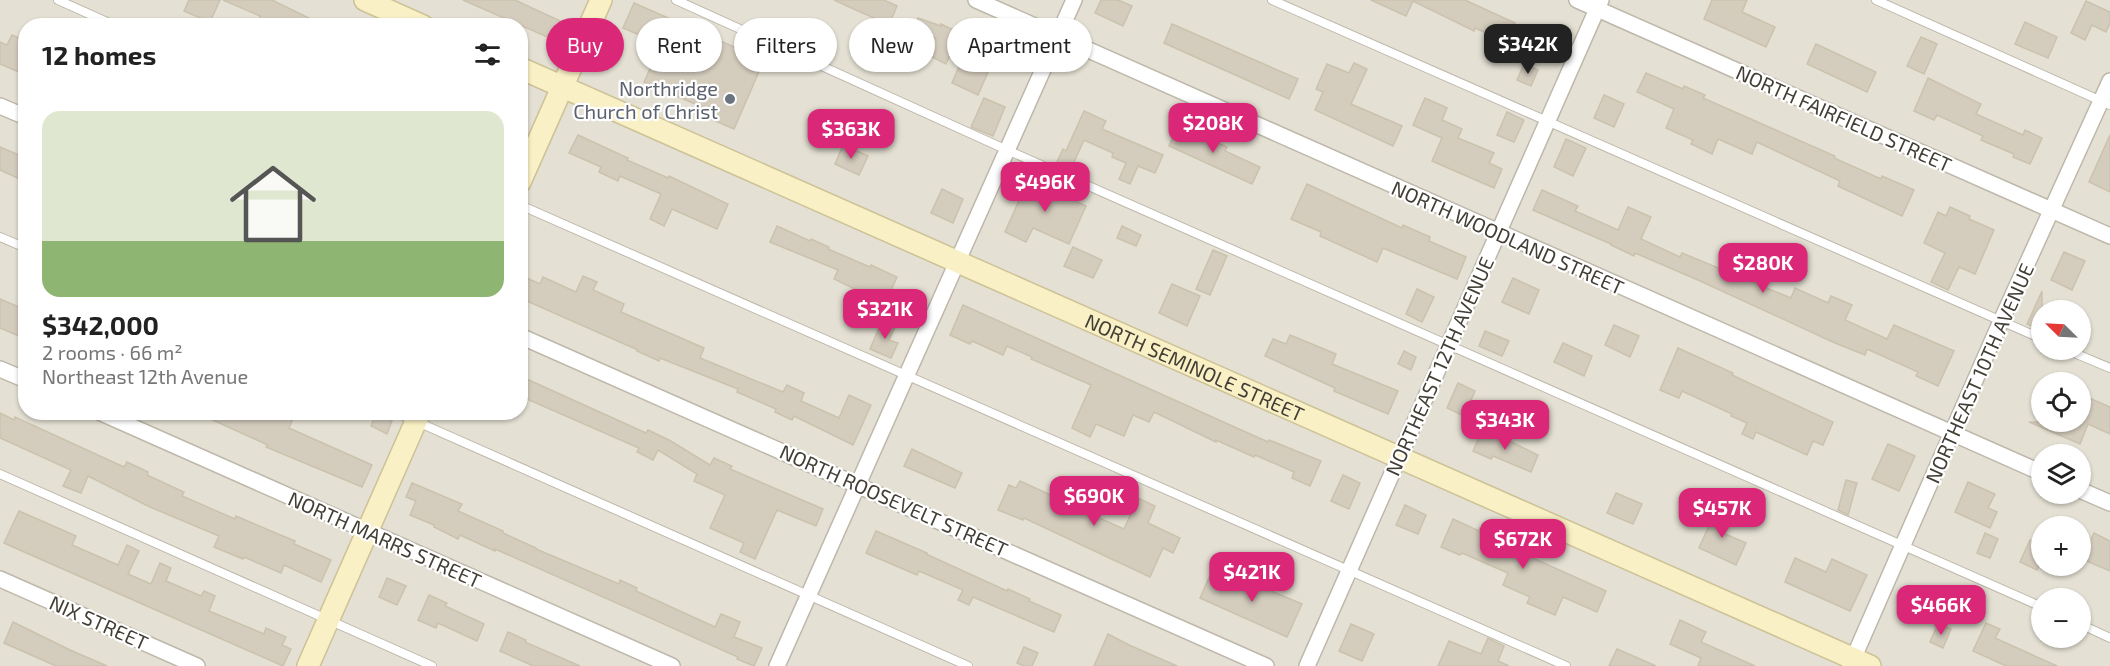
<!DOCTYPE html>
<meta charset="utf-8">
<style>
:root{--surface:#fff;--page:#f2f2f2;--text:#222;--muted:#767676;--accent:#db2777}
body{margin:0;font-family:"Exo 2",sans-serif;background:var(--page);color:var(--text);height:100vh;display:flex;flex-direction:column;font-size:22px;white-space:nowrap}
*{box-sizing:border-box;margin:0}
p{font-size:20px;color:var(--muted)}
.icon{flex:none;width:33px;height:33px;fill:none;stroke:currentColor;stroke-width:2;stroke-linecap:round;stroke-linejoin:round}
.map{position:relative;flex:1;overflow:hidden}
.side{position:absolute;left:18px;top:18px;width:510px;height:402px;display:flex;flex-direction:column;background:var(--surface);border-radius:24px;box-shadow:0 2px 4px #0004}
.side>*{flex:none}
.hud{position:absolute;left:546px;top:18px;width:570px;height:54px;display:flex;gap:12px}
.needle{width:39px;rotate:294deg}
.buttons{position:absolute;left:2031px;top:300px;display:grid;gap:12px}
.buttons a{display:grid;place-items:center;width:60px;height:60px;border-radius:50%;background:var(--surface);box-shadow:0 2px 4px #0004;font-size:30px}
.price{position:absolute;translate:-50% -51px;padding:0 14px;border-radius:12px;background:var(--accent);color:#fff;font-size:20px;line-height:39px;filter:drop-shadow(0 2px 3px #0008)}
.price::after{content:'';position:absolute;left:50%;top:36px;width:18px;height:14px;margin-left:-9px;background:inherit;clip-path:polygon(0 0,100% 0,50% 100%)}
.price.selected{background:#222;color:#fff}
ul{padding:0;list-style:none}
li{display:grid;align-content:center;gap:12px;height:318px;padding:0 24px}
li span{display:grid;place-items:center;height:186px;border-radius:18px;color:#555}
li>.icon{margin-inline-start:auto}
span .icon{width:108px;height:108px;fill:#fffc;stroke-width:1}
li b{font-size:26px}
h2{display:flex;justify-content:space-between;align-items:center;height:72px;padding:0 24px;font-size:26px}
.tag{padding:0 21px;border-radius:27px;background:var(--surface);box-shadow:0 2px 4px #0004;font-size:21px;line-height:54px}
.tag.selected{background:var(--accent);color:#fff}
.map>svg:first-child{display:block}
.residential{fill:#e4e0d3;fill-rule:evenodd}
.building{fill:#d4ccbd;stroke:#cbc2ae;stroke-width:1.5}
.lines{fill:none;stroke-linecap:round;stroke-linejoin:round}
.lane-casing{stroke:#beb8ab;stroke-width:10}
.street-casing{stroke:#beb8ab;stroke-width:18}
.secondary-casing{stroke:#cdc297;stroke-width:24}
.lane{stroke:#fff;stroke-width:8}
.street{stroke:#fff;stroke-width:15}
.secondary{stroke:#faf0c5;stroke-width:21}
.worship-dot{fill:#6b7280;stroke:#fff;stroke-width:2}
.labels{text-anchor:middle;dominant-baseline:central;stroke-width:4.5;stroke-linejoin:round;paint-order:stroke}
.worship-label{font-size:20px;fill:#5b616d;stroke:#fff;text-anchor:end}
.street-label{font-size:20px;fill:#423e35;stroke:#fff}
</style>
<div class="map">
<svg width="2110" height="666" viewBox="0 0 2110 666">
<rect width="100%" height="100%" fill="#f0ede4"/>
<!-- residential -->
<path class="residential" d="M0,0H2110V666H0ZM26,26H520V412H26ZM2042,310H2080V350H2042ZM2042,382H2080V422H2042ZM2042,454H2080V494H2042ZM2042,526H2080V566H2042ZM2042,598H2080V638H2042Z"/>
<!-- building -->
<g class="building">
<polygon points="189,0 220,0 210,22 184,11"/>
<polygon points="223,0 272,0 325,26 274,26 259,19 260,16"/>
<polygon points="463,0 515,0 569,25 561,43"/>
<polygon points="834,0 884,0 897,6 889,25"/>
<polygon points="1101,0 1118,0 1132,6 1123,26 1095,13"/>
<polygon points="1371,0 1465,0 1515,23 1507,42 1475,28 1474,31 1413,1 1406,16"/>
<polygon points="1712,0 1747,0 1742,12 1775,27 1766,47 1704,19"/>
<polygon points="2086,1 2110,12 2110,23 2106,32 2092,25 2085,40 2071,33"/>
<polygon points="634,3 764,60 734,129 699,114 702,107 644,82 661,44 623,28"/>
<polygon points="918,18 941,26 941,24 960,33 946,64 928,55 935,38 914,30"/>
<polygon points="2025,22 2057,37 2048,58 2015,44"/>
<polygon points="1172,24 1298,79 1289,99 1164,43"/>
<polygon points="12,35 26,41 26,75 0,64 0,42 7,45"/>
<polygon points="1921,37 1937,44 1924,74 1907,66"/>
<polygon points="1816,44 1876,72 1867,92 1807,64"/>
<polygon points="962,60 988,72 978,95 952,83"/>
<polygon points="1354,63 1367,69 1351,104 1402,126 1393,146 1315,110 1323,92 1316,89 1327,64 1349,73"/>
<polygon points="1524,64 1538,70 1531,86 1517,80"/>
<polygon points="1646,73 1683,89 1684,86 1705,95 1703,98 1835,156 1834,158 1881,179 1882,176 1914,190 1902,216 1838,186 1840,181 1757,142 1752,154 1718,139 1712,154 1691,144 1693,140 1666,128 1674,109 1637,92"/>
<polygon points="1928,78 1981,104 1976,114 2023,135 2025,130 2042,138 2030,164 2013,157 2014,154 1981,140 1983,136 1937,115 1934,120 1914,111"/>
<polygon points="1604,95 1624,104 1614,127 1594,118"/>
<polygon points="984,98 1005,107 993,136 971,127"/>
<polygon points="1425,98 1447,108 1442,120 1462,129 1458,138 1494,153 1489,163 1502,169 1494,188 1432,161 1442,138 1413,125"/>
<polygon points="1084,111 1106,121 1102,129 1163,155 1155,173 1138,166 1130,184 1119,179 1126,163 1112,157 1113,153 1084,140 1070,171 1056,164 1063,149 1066,151"/>
<polygon points="1507,112 1524,120 1514,142 1497,135"/>
<polygon points="1179,125 1227,147 1225,151 1260,167 1252,184 1169,146"/>
<polygon points="578,135 628,158 627,160 668,178 669,176 728,204 717,229 672,209 664,226 650,219 661,194 620,176 618,181 599,172 601,167 569,153"/>
<polygon points="2110,135 2110,192 2089,182"/>
<polygon points="1566,139 1586,148 1573,176 1554,167"/>
<polygon points="843,145 868,156 859,175 835,164"/>
<polygon points="0,147 26,158 26,182 0,170"/>
<polygon points="1030,176 1052,185 1050,190 1086,206 1069,244 1033,228 1026,242 1005,232"/>
<polygon points="1307,184 1402,228 1403,225 1430,237 1429,241 1466,257 1457,279 1383,248 1377,262 1320,236 1321,232 1291,219"/>
<polygon points="942,189 963,199 953,223 931,213"/>
<polygon points="1542,190 1578,206 1575,211 1618,230 1628,207 1651,217 1641,239 1680,257 1682,253 1791,298 1795,288 1828,303 1831,296 1852,305 1845,320 1887,339 1894,325 1954,351 1938,386 1916,376 1918,372 1867,349 1865,355 1835,343 1698,280 1635,253 1634,256 1611,245 1611,244 1533,210"/>
<polygon points="1950,207 1970,216 1969,219 1994,230 1975,274 1959,267 1948,290 1931,282 1945,253 1924,243 1938,212 1946,216"/>
<polygon points="777,226 810,241 811,239 829,247 828,249 870,267 871,265 897,277 880,314 854,303 859,291 834,279 838,270 770,242"/>
<polygon points="1122,226 1141,235 1136,246 1117,238"/>
<polygon points="1073,247 1102,260 1093,278 1064,266"/>
<polygon points="1213,250 1227,256 1210,295 1196,289"/>
<polygon points="2064,252 2085,261 2072,290 2051,280"/>
<polygon points="520,275 540,284 543,277 576,292 583,276 597,282 593,290 624,304 621,312 704,348 700,358 783,392 787,385 804,393 801,401 839,418 849,395 871,405 853,445 794,416 792,420 775,412 776,409 737,392 738,389 660,358 659,361 637,351 638,350 520,298"/>
<polygon points="1513,278 1539,290 1529,314 1502,302"/>
<polygon points="1172,284 1200,296 1187,326 1159,313"/>
<polygon points="1417,289 1434,297 1422,322 1406,314"/>
<polygon points="2042,291 2042,330 2027,324"/>
<polygon points="0,299 26,310 26,339 0,328"/>
<polygon points="963,305 1268,442 1269,440 1321,461 1310,486 1292,478 1294,472 1255,455 1254,457 1216,440 1216,442 1154,412 1149,422 1133,415 1124,436 1096,424 1090,437 1072,428 1091,385 1031,359 1032,357 1007,346 1003,355 972,341 970,344 950,335"/>
<polygon points="883,319 896,325 889,340 898,343 891,358 870,349"/>
<polygon points="1614,325 1639,336 1630,357 1605,345"/>
<polygon points="1485,331 1509,341 1502,356 1479,346"/>
<polygon points="1290,335 1336,354 1332,364 1398,391 1388,414 1334,391 1335,388 1265,356 1273,339 1286,344"/>
<polygon points="1563,343 1592,356 1584,376 1554,362"/>
<polygon points="1678,348 1733,373 1732,375 1768,392 1833,422 1823,445 1813,441 1807,455 1756,432 1753,439 1742,434 1747,423 1731,416 1732,414 1682,391 1679,398 1660,390"/>
<polygon points="1404,351 1416,357 1411,370 1398,364"/>
<polygon points="520,376 646,433 648,430 669,440 710,465 714,458 732,466 730,469 823,509 816,526 777,510 755,559 740,552 744,543 710,528 725,495 694,481 697,474 658,450 653,460 637,452 639,448 520,396"/>
<polygon points="1458,383 1475,391 1464,416 1447,408"/>
<polygon points="2080,394 2110,407 2110,434 2088,424 2080,444 2029,422 2082,422 2080,421"/>
<polygon points="195,412 291,412 289,416 293,418 289,428 372,465 362,487 266,447 268,445"/>
<polygon points="0,413 14,420 15,417 124,467 127,462 148,472 147,475 184,492 182,496 235,519 236,516 278,534 295,541 294,544 331,560 321,582 284,565 281,573 244,557 243,559 214,547 219,536 150,507 88,476 81,493 63,486 71,470 0,438"/>
<polygon points="376,414 392,421 387,434 371,426"/>
<polygon points="1483,428 1538,455 1531,472 1493,456 1491,459 1473,451"/>
<polygon points="1888,444 1915,456 1899,491 1872,479"/>
<polygon points="912,449 962,473 955,488 904,466"/>
<polygon points="1343,475 1360,483 1349,509 1331,501"/>
<polygon points="1846,480 1857,483 1848,515 1838,510"/>
<polygon points="1020,481 1079,508 1085,495 1097,501 1090,514 1124,529 1138,498 1155,506 1148,523 1180,538 1173,553 1163,548 1150,577 1024,518 1023,520 998,510 1009,485 1016,488"/>
<polygon points="1968,482 1995,494 1988,508 1997,512 1990,528 1955,512"/>
<polygon points="412,483 462,504 458,511 503,531 503,533 536,548 536,549 619,584 620,580 637,588 636,591 715,627 721,614 740,622 734,637 762,648 754,666 737,659 738,657 495,549 495,551 460,535 458,539 434,527 434,525 410,515 416,501 406,497"/>
<polygon points="1616,493 1642,504 1633,524 1607,513"/>
<polygon points="1405,505 1426,515 1418,534 1396,525"/>
<polygon points="1717,508 1733,515 1725,534 1746,543 1736,565 1699,548"/>
<polygon points="19,511 76,536 72,545 118,565 127,545 139,551 128,574 151,584 160,563 171,568 166,581 201,596 204,591 215,596 209,611 264,634 266,628 286,637 282,645 291,649 283,666 4,543"/>
<polygon points="1453,519 1479,531 1480,528 1496,535 1493,540 1606,591 1597,612 1563,597 1555,615 1527,603 1530,597 1503,585 1508,573 1462,553 1460,555 1441,547"/>
<polygon points="876,531 927,553 926,554 1007,591 1008,589 1030,599 1029,601 1061,615 1054,632 973,597 969,605 958,600 963,590 919,571 917,575 866,553"/>
<polygon points="1985,533 1998,539 1990,558 1977,553"/>
<polygon points="2094,533 2110,541 2110,571 2082,559"/>
<polygon points="2030,540 2042,545 2042,561 2037,570 2020,562"/>
<polygon points="1795,558 1826,572 1832,559 1867,575 1850,611 1785,582"/>
<polygon points="1212,571 1243,585 1245,580 1302,604 1287,637 1200,598"/>
<polygon points="387,578 406,586 397,605 379,597"/>
<polygon points="429,595 447,603 445,606 484,624 477,641 438,623 436,628 418,620"/>
<polygon points="1680,620 1706,632 1701,642 1755,666 1698,666 1701,658 1670,644"/>
<polygon points="13,622 70,650 107,666 56,666 4,643"/>
<polygon points="1986,623 2000,629 1995,638 2057,666 2006,666 1973,651"/>
<polygon points="1351,624 1374,634 1362,661 1339,651"/>
<polygon points="1938,624 1951,629 1943,648 1930,642"/>
<polygon points="508,632 526,640 525,642 580,666 533,666 500,651"/>
<polygon points="1108,634 1129,645 1177,666 1094,666"/>
<polygon points="1488,638 1504,646 1498,661 1509,666 1438,666 1449,641 1481,654"/>
<polygon points="1024,647 1038,653 1032,666 1024,666 1017,663"/>
<polygon points="1617,649 1656,666 1609,666"/>
</g>
<g class="lines">
<defs>
<g id="lane">
<polyline points="58,0 116,26"/>
<polyline points="676,0 1007,150 2042,607"/>
<polyline points="1272,0 2042,339"/>
<polyline points="1876,0 2110,105"/>
<polyline points="520,205 1566,666"/>
<polyline points="0,237 26,248"/>
<polyline points="2067,350 2110,368"/>
<polyline points="395,412 968,666"/>
<polyline points="0,474 432,666"/>
<polyline points="2080,624 2110,638"/>
</g>
<g id="street">
<polyline points="976,0 2042,473"/>
<polyline points="1577,0 2110,236"/>
<polyline points="0,106 26,117"/>
<polyline points="520,336 1266,666"/>
<polyline points="0,369 26,380"/>
<polyline points="99,412 672,666"/>
<polyline points="2080,490 2110,503"/>
<polyline points="0,579 197,666"/>
<polyline points="777,666 1074,0"/>
<polyline points="1307,666 1601,0"/>
<polyline points="1850,666 2001,321 2110,81"/>
</g>
<g id="secondary">
<polyline points="365,0 423,26"/>
<path id="s1" d="M520,68L1870,666"/>
<polyline points="520,182 601,0"/>
<polyline points="308,666 420,412"/>
</g>
</defs>
<!-- lane casing -->
<use href="#lane" class="lane-casing"/>
<!-- street casing -->
<use href="#street" class="street-casing"/>
<!-- secondary casing -->
<use href="#secondary" class="secondary-casing"/>
<!-- lane -->
<use href="#lane" class="lane"/>
<!-- street -->
<use href="#street" class="street"/>
<!-- secondary -->
<use href="#secondary" class="secondary"/>
</g>
<!-- markers -->
<circle class="worship-dot" cx="730" cy="99" r="6"/>
<g class="labels">
<!-- worship labels -->
<g class="worship-label">
<text x="718" y="88">Northridge<tspan x="718" dy="23">Church of Christ</tspan></text>
</g>
<!-- street labels -->
<g class="street-label">
<text transform="translate(1844 118) rotate(24)">NORTH FAIRFIELD STREET</text>
<text transform="translate(1508 237) rotate(24)">NORTH WOODLAND STREET</text>
<text transform="translate(1439 366) rotate(-66)">NORTHEAST 12TH AVENUE</text>
<text stroke="none"><textPath href="#s1" startOffset="738">NORTH SEMINOLE STREET</textPath></text>
<text transform="translate(1979 373) rotate(-66)">NORTHEAST 10TH AVENUE</text>
<text transform="translate(894 500) rotate(24)">NORTH ROOSEVELT STREET</text>
<text transform="translate(385 539) rotate(24)">NORTH MARRS STREET</text>
<text transform="translate(99 622) rotate(24)">NIX STREET</text>
</g>
</g>
</svg>
<div class="buttons">
<a><svg class="needle" viewBox="-14 -14 28 28"><path d="M0-13l5 13h-10z" fill="#e53935"/><path d="M0 13l5-13h-10z" fill="#767676"/></svg></a>
<a><svg class="icon" aria-label="locate" viewBox="0 0 24 24"><circle cx="12" cy="12" r="6"/><path d="M12 2v4M12 18v4M2 12h4M18 12h4"/></svg></a>
<a><svg class="icon" aria-label="layers" viewBox="0 0 24 24"><path d="M12 4l9 5-9 5-9-5zM3 14l9 5 9-5"/></svg></a>
<a>+</a>
<a>−</a>
</div>
<b class="price selected" style="left:1528px;top:75px">$342K</b>
<b class="price" style="left:1213px;top:154px">$208K</b>
<b class="price" style="left:851px;top:160px">$363K</b>
<b class="price" style="left:1045px;top:213px">$496K</b>
<b class="price" style="left:1763px;top:294px">$280K</b>
<b class="price" style="left:885px;top:340px">$321K</b>
<b class="price" style="left:1505px;top:451px">$343K</b>
<b class="price" style="left:1094px;top:527px">$690K</b>
<b class="price" style="left:1722px;top:539px">$457K</b>
<b class="price" style="left:1523px;top:570px">$672K</b>
<b class="price" style="left:1252px;top:603px">$421K</b>
<b class="price" style="left:1941px;top:636px">$466K</b>
<div class="hud">
<a class="tag selected">Buy</a>
<a class="tag">Rent</a>
<a class="tag">Filters</a>
<a class="tag">New</a>
<a class="tag">Apartment</a>
</div>
<section class="side">
<h2>12 homes<svg class="icon" aria-label="filters" viewBox="0 0 24 24"><path d="M4 7h16M4 17h16"/><circle cx="9" cy="7" r="2"/><circle cx="15" cy="17" r="2"/></svg></h2>
<ul>
<li><span style="background:linear-gradient(#dfe7d0 70%,#8fb573 0)"><svg class="icon" aria-label="home" viewBox="0 0 24 24"><path d="M3 11l9-7 9 7M6 9v11h12V9"/></svg></span><div><b>$342,000</b><p>2 rooms · 66 m²</p><p>Northeast 12th Avenue</p></div></li>
</ul>
</section>
</div>
